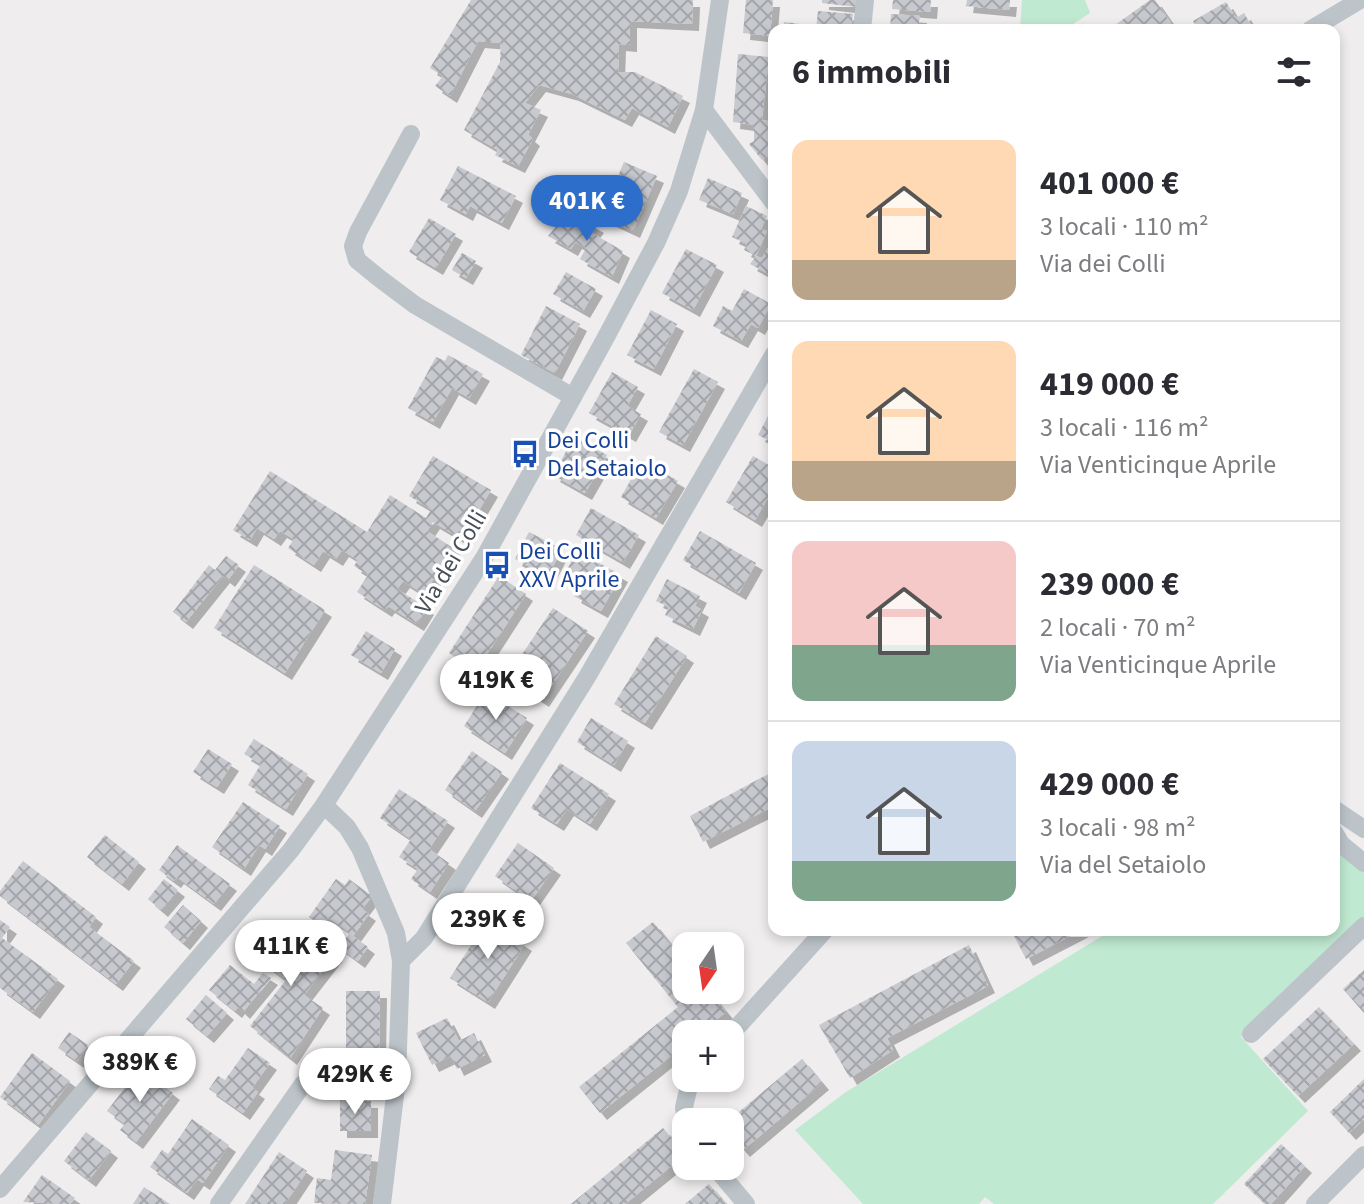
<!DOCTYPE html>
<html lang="it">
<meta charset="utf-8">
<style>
:root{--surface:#fff;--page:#f7f7f7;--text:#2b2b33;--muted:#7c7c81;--line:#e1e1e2;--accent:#2c6eca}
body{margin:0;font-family:"Source Sans 3",sans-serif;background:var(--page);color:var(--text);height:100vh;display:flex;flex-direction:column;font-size:30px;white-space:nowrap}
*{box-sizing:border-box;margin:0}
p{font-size:26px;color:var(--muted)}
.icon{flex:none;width:44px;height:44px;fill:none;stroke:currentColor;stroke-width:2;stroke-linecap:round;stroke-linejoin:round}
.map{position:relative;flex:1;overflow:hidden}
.panel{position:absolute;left:768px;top:24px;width:572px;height:912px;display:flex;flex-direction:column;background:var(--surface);border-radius:16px;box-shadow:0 4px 12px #0003}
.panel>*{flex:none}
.needle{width:52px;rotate:193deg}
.fabs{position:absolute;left:672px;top:932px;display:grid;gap:16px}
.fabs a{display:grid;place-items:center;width:72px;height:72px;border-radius:16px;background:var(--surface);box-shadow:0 4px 12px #0003;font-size:40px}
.price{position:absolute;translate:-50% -68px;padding:0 18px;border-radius:28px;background:#fff;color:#222;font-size:26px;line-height:52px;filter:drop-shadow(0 2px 4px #0008)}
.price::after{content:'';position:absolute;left:50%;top:48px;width:24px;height:18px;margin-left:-12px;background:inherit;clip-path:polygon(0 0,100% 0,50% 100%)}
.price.current{background:var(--accent);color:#fff}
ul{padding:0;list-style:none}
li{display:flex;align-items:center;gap:24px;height:200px;padding:0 24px}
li+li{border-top:2px solid var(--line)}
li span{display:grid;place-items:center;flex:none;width:224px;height:160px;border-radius:16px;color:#555}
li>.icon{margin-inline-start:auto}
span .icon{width:96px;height:96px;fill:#fffc;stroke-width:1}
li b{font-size:34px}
h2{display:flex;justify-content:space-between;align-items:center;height:96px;padding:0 24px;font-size:34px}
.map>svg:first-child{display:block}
.park{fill:#bfe9d0}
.building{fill:url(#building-cross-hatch);filter:url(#shadow)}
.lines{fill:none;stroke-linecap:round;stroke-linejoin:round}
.minor{stroke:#bcc4ca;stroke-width:18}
.labels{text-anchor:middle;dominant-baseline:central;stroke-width:7;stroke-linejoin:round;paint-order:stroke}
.transit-label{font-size:24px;fill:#164399;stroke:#fff;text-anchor:start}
.street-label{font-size:24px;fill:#474f58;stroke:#fff}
</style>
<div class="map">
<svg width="1364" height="1204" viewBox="0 0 1364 1204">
<defs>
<pattern id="building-cross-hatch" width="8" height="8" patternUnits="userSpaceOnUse" patternTransform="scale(2)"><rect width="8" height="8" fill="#c7c9cf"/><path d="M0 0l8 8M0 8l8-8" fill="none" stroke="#a3a6ab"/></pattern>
<filter id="shadow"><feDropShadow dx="7" dy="7" stdDeviation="0" flood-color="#0004"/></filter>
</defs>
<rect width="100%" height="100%" fill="#efeded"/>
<!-- park -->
<g class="park">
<polygon points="1022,0 1085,0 1090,13 1064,30 1020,30"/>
<polygon points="1334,839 1364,865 1364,920 1241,1037 1308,1111 1213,1204 994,1204 985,1197 979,1204 863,1204 795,1130 846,1092 1112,930 1334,930"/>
</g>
<!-- building -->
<g class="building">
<polygon points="471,0 693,0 692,24 630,21 630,45 619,44 618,72 635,72 683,96 668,127 632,108 625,120 572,94 539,85 525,103 541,110 528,135 533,139 518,166 495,155 498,150 464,130 500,62 501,43 478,41 450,96 435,86 443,76 430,68"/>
<polygon points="746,0 773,0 770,36 743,33"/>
<polygon points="822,0 858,0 857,7 822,3"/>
<polygon points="893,0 931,0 930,12 892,9"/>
<polygon points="967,0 1010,0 1009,10 966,6"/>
<polygon points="1150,0 1155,0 1171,23 1162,30 1108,30"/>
<polygon points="1226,2 1236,18 1244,13 1254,30 1198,30 1193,21"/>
<polygon points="818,11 853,14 851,30 816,30"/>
<polygon points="891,14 920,16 918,30 890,30"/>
<polygon points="784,22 808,25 807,30 783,30"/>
<polygon points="738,54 769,57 762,120 773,122 770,155 762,160 749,144 754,141 754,125 733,122"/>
<polygon points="624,162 657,176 633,231 601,216"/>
<polygon points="458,166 516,196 502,223 470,206 466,214 440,200"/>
<polygon points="708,178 742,193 733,214 699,200"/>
<polygon points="746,206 767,216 761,229 767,231 756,256 744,250 747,244 732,237"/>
<polygon points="569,211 597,226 592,233 623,251 612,277 580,259 586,248 575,242 571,249 548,236"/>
<polygon points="429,218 456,234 436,268 409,252"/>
<polygon points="771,243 774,245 774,277 750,264 756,256 762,258"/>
<polygon points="686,249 717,265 693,310 662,293"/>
<polygon points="462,253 476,261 466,278 452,270"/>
<polygon points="566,272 596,289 583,311 553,294"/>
<polygon points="744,289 771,304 758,328 751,324 741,341 713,326 723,306 732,311"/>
<polygon points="546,306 580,324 555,373 521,355"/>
<polygon points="651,310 677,324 654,369 627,355"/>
<polygon points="448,355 483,374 469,398 452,388 433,422 408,408 436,357 445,361"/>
<polygon points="694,369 718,382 683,445 659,432"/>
<polygon points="612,372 638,387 627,406 641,414 629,435 589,413"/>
<polygon points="774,405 774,443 758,435"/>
<polygon points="574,437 607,455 585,493 553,475"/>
<polygon points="433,456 491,490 462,539 433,522 427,531 453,548 424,594 403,581 397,589 427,608 417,624 388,606 385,610 357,592 368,575 354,566 358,560 342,550 336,559 323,551 314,565 288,548 294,539 280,531 274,539 257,528 250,540 233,530 270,471 367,532 390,495 426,518 431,509 409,496"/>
<polygon points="753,456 774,468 774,499 769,496 755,520 726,502"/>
<polygon points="642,460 678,481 656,518 621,497"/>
<polygon points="591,508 639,535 623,562 576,535"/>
<polygon points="700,531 756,563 739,593 683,560"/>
<polygon points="529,532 562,549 548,576 515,559"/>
<polygon points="577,551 621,575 601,611 574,596 581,584 564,575"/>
<polygon points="226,556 239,565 228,580 223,576 186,622 173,612 209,565 215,570"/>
<polygon points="254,565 325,610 285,673 214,628"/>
<polygon points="499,576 526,594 476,671 449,653"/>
<polygon points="667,579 700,596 695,606 702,610 693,629 665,615 669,607 656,601"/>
<polygon points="553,608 588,631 542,700 507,677"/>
<polygon points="366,631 395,649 381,673 351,655"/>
<polygon points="656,636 687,656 645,723 614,704"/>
<polygon points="486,692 527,718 505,753 464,726"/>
<polygon points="591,718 628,741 614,765 577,742"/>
<polygon points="254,739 308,774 286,809 248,785 261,764 244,754"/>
<polygon points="208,749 232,764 217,787 193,772"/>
<polygon points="472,751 502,772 475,811 445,790"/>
<polygon points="560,763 609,794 590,824 567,809 557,824 531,808"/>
<polygon points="774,771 774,806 703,842 690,816"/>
<polygon points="399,789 448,821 429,849 449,863 430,892 411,879 418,869 399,857 411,839 380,818"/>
<polygon points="243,802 280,826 265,849 259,845 244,869 212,847"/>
<polygon points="105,835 139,862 122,884 87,857"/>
<polygon points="518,843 554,868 531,901 495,876"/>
<polygon points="177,845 230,884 214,904 177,877 174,881 159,870"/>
<polygon points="23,861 96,917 89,927 134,961 116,984 0,896 0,891"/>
<polygon points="164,879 178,890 161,910 148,899"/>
<polygon points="336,879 345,885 349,879 372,896 362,909 369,914 353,936 368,947 358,961 339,947 350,933 328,917 322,926 309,917"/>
<polygon points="183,905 201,921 183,943 164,927"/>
<polygon points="0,920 10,927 2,938 58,979 33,1012 0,988"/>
<polygon points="487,920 525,944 488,1002 450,978"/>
<polygon points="653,922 686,963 686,990 708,990 726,1012 698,1034 686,1034 686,1044 600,1113 579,1087 678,1007 626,943"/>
<polygon points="301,928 335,955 304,995 323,1008 290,1058 250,1026 286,980 253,955 273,929 290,942"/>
<polygon points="1011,930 1082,930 1026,959"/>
<polygon points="969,945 988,986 887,1038 893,1050 850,1078 819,1025"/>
<polygon points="230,965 254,984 263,973 271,978 243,1012 238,1007 235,1011 209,990"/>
<polygon points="1364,970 1364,1013 1343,989"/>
<polygon points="346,991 380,991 379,1051 346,1051"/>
<polygon points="206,995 227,1013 207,1036 186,1019"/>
<polygon points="1319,1007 1354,1044 1298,1096 1263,1059"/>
<polygon points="447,1018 459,1041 474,1033 485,1055 457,1069 451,1056 432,1065 416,1033"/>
<polygon points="69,1032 88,1045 77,1061 58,1048"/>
<polygon points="248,1048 270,1063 252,1088 258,1092 243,1113 209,1089 218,1076 225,1080"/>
<polygon points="32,1053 70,1081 38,1125 0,1097"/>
<polygon points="802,1059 822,1083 743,1150 730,1135 730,1122 727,1122"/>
<polygon points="140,1068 173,1093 136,1142 120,1130 125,1124 107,1111"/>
<polygon points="1364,1079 1364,1119 1349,1133 1330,1112"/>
<polygon points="340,1100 371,1101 371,1131 340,1131"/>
<polygon points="192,1119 229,1145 203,1183 197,1179 187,1193 150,1167 162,1150 168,1154"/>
<polygon points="663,1128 685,1155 625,1204 571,1204"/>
<polygon points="86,1132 111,1151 89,1180 64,1161"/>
<polygon points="1281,1144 1305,1166 1271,1204 1265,1204 1244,1184"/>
<polygon points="335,1150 372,1155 365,1204 314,1203 317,1178 331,1180"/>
<polygon points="279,1152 307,1171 285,1204 245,1204"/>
<polygon points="42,1175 75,1198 70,1204 23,1202"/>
<polygon points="709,1184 726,1204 685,1204"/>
<polygon points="144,1187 170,1204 133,1204"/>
</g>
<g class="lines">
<!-- minor -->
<g class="minor">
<polyline points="862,30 865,0"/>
<polyline points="1310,30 1360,0"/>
<polyline points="704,110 774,203"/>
<polyline points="411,134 358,232 353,246 357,260 379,278 415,305 573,397"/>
<polyline points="324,805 347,827 360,848 396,933 401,961 397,1079 382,1204"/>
<polyline points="1334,809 1364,829"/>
<polyline points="1334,832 1341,844 1364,863"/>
<polyline points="401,961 424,938 587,677 774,354"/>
<polyline points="1251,1034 1364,926"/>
<polyline points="730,1035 825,930"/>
<polyline points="686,1122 684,1107 691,1078"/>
<polyline points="714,1166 746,1204"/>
<polyline points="0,1189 291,850 324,805 484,558 605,339 656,243 679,191 704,110 720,0"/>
<polyline points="219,1204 303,1084 310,1079 397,1079"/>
<polyline points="1315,1204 1364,1155"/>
</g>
</g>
<!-- icons -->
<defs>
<symbol id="bus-bare" viewBox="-9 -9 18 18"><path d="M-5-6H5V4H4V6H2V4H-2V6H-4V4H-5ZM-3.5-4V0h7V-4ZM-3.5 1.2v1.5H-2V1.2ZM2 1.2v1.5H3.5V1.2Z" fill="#1a4fb4" stroke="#fff" stroke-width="2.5" paint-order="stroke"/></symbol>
</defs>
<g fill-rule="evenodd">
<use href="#bus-bare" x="505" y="434" width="40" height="40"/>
<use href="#bus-bare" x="477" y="545" width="40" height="40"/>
</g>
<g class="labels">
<!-- transit labels -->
<g class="transit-label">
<text x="547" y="440">Dei Colli<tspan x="547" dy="28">Del Setaiolo</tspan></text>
<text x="519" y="551">Dei Colli<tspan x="519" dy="28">XXV Aprile</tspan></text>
</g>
<!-- street labels -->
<g class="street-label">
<text transform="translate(451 562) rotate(-59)">Via dei Colli</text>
</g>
</g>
</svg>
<div class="fabs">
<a><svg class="needle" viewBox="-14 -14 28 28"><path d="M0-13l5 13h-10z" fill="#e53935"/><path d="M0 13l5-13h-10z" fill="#7c7c81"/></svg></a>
<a>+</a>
<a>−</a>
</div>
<b class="price current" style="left:587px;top:243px">401K €</b>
<b class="price" style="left:496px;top:722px">419K €</b>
<b class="price" style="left:488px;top:961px">239K €</b>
<b class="price" style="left:291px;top:988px">411K €</b>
<b class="price" style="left:140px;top:1104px">389K €</b>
<b class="price" style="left:355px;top:1116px">429K €</b>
<section class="panel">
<h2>6 immobili<svg class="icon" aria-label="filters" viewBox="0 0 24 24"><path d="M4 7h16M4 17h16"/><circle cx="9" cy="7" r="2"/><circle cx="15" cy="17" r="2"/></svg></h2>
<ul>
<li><span style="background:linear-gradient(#ffd9b3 75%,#b9a48a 0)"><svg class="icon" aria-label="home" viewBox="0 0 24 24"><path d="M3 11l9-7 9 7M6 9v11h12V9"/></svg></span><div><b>401 000 €</b><p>3 locali · 110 m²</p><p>Via dei Colli</p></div></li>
<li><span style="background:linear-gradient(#ffd9b3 75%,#b9a48a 0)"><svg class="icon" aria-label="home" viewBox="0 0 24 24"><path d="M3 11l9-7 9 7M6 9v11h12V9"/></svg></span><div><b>419 000 €</b><p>3 locali · 116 m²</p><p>Via Venticinque Aprile</p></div></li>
<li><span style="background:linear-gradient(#f6c9c9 65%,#7fa58c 0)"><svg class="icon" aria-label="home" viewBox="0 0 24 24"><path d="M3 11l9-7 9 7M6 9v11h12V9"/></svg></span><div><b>239 000 €</b><p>2 locali · 70 m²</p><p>Via Venticinque Aprile</p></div></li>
<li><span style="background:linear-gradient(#c9d6e8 75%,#7fa58c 0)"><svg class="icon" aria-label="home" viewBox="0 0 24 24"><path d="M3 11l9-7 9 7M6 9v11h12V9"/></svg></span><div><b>429 000 €</b><p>3 locali · 98 m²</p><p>Via del Setaiolo</p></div></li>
</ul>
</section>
</div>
